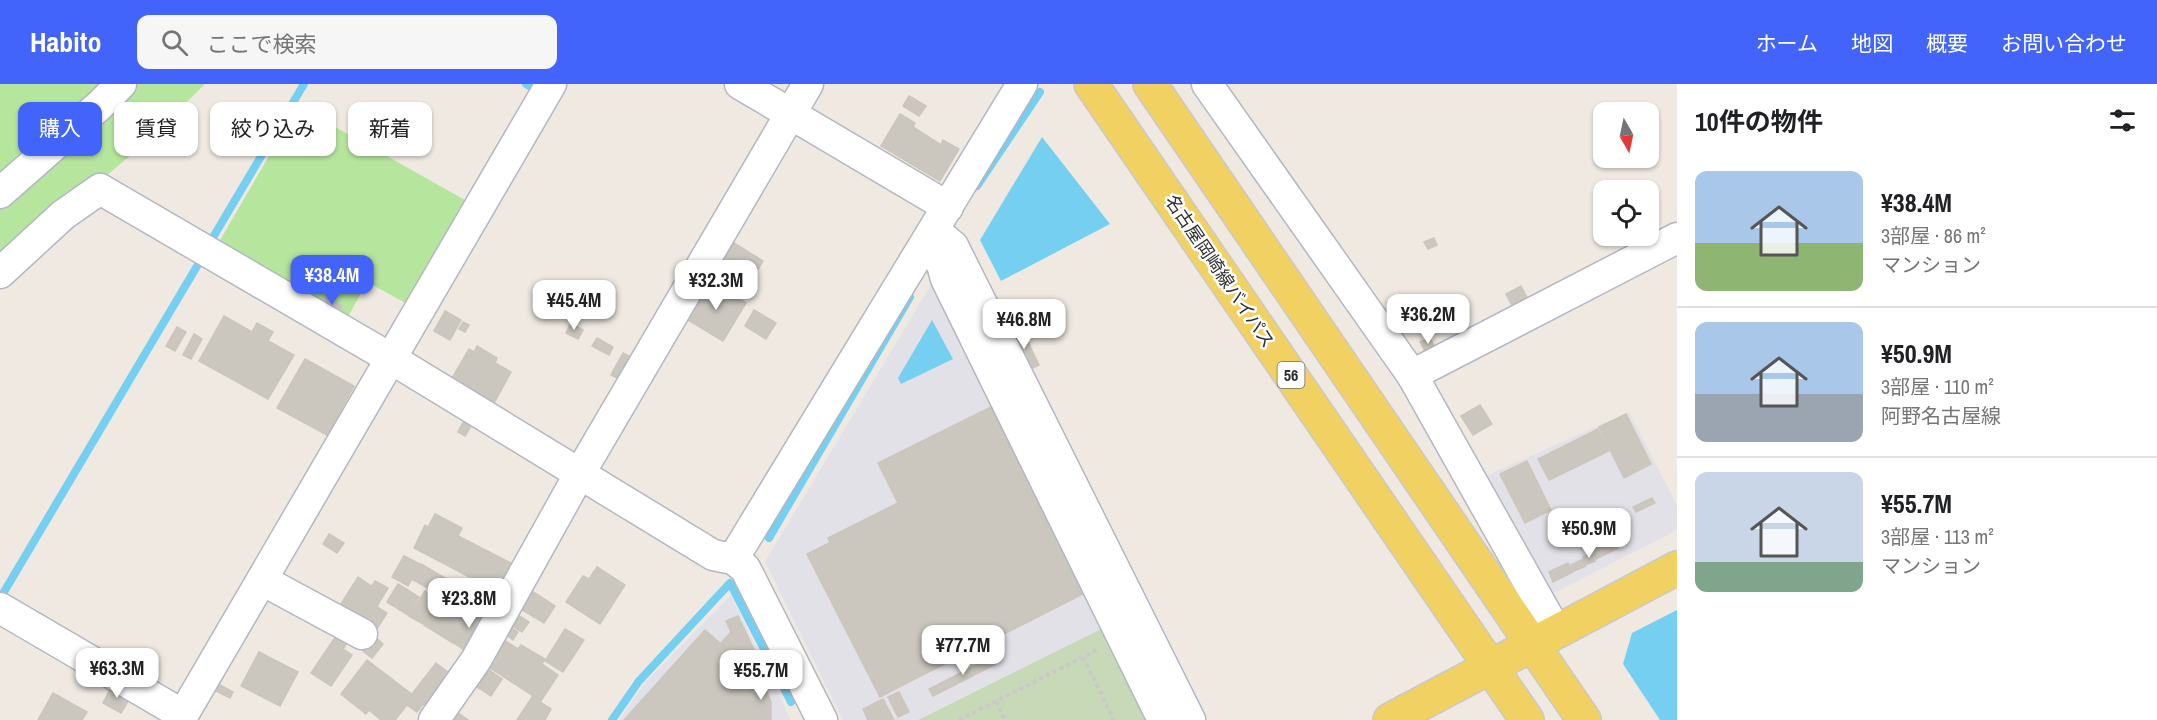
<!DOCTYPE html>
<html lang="ja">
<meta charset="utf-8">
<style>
:root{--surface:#fff;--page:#f6f6f6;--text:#202124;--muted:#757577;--line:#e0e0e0;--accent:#4264fb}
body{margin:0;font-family:"Archivo Narrow","Noto Sans JP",sans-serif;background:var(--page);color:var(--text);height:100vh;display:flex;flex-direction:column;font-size:22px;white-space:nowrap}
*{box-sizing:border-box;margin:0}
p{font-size:20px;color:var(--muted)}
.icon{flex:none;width:33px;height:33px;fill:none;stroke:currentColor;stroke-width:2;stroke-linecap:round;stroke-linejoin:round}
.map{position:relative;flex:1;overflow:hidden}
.sheet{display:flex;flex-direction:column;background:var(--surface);width:480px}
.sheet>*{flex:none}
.banner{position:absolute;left:18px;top:18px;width:570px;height:54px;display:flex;gap:12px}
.needle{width:39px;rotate:171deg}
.tools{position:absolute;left:1593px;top:18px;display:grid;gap:12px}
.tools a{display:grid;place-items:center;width:66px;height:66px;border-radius:12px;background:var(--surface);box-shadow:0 2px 4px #0004;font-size:30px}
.price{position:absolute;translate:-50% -51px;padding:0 14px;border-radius:12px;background:#fff;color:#222;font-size:20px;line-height:39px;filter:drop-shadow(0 2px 3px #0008)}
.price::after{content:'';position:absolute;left:50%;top:36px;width:18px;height:14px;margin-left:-9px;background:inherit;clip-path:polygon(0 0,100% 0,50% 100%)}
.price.on{background:var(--accent);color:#fff}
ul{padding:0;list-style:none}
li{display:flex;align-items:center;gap:18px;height:150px;padding:0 18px}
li+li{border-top:2px solid var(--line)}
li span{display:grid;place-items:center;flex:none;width:168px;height:120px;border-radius:12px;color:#555}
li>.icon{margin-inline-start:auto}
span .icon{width:72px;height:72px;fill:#fffc;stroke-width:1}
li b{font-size:26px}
h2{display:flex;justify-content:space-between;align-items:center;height:72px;padding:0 18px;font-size:26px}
.tag{padding:0 21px;border-radius:12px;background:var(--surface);box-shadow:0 2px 4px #0004;font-size:21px;line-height:54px}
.tag.on{background:var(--accent);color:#fff}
header{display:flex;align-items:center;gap:36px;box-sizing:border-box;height:84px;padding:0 30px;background:var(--accent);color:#fff}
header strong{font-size:28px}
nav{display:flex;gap:33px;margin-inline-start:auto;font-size:21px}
.search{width:420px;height:54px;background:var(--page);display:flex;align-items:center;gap:15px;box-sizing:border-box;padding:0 21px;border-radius:12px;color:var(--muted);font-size:22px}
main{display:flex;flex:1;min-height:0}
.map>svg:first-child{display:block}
.industrial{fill:#e3e1e8}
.green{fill:#b6e59e}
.cemetery{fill:#c8d9b8}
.water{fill:#75cff0}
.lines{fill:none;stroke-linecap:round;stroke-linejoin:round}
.stream{stroke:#75cff0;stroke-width:8}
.building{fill:#cbc7bf;stroke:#cbc5ba;stroke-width:1.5}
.minor-casing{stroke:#b4b7c1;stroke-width:33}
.major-casing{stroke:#c9c9c9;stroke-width:36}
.path{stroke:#c9c9c9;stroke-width:4;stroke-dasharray:4.5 3;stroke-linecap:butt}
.minor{stroke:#fff;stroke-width:30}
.major{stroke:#f2d163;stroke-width:33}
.labels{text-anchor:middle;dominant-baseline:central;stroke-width:5;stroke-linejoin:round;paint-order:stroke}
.shield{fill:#fff;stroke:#6d6d6d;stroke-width:1.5}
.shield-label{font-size:16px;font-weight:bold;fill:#2e2e2e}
.street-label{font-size:18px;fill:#2e2e2e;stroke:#fff}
</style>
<header>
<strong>Habito</strong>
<div class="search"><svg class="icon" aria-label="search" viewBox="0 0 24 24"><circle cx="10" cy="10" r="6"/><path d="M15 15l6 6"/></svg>ここで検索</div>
<nav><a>ホーム</a><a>地図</a><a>概要</a><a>お問い合わせ</a></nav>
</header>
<main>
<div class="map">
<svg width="1677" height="636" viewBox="0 0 1677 636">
<rect width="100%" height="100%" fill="#efe9e1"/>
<!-- industrial -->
<g class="industrial">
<polygon points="935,194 1109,541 918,636 843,636 765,478"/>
<polygon points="1629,328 1677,421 1677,446 1550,511 1486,392"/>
<polygon points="731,511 791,636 619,636 643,601"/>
</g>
<!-- green -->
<g class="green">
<polygon points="0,0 108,0 0,99"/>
<polygon points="135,0 205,0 147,57 0,183 0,121"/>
<polygon points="298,22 472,120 413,223 367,198 343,242 215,165"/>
</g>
<!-- cemetery -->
<polygon class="cemetery" points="1109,541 1155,636 918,636"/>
<!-- water -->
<g class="water">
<polygon points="1042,53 1110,140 1001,197 980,156"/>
<polygon points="932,236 953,275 901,300 898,294"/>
<polygon points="1677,526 1677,636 1660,636 1623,580 1632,549"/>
</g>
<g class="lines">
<!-- stream -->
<g class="stream">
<polyline points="526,0 533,4"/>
<polyline points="977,102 1040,8"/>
<polyline points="212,155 304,0"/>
<polyline points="769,454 910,213"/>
<polyline points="1,513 203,172"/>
<polyline points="612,636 639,597 730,499 791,618"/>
</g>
</g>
<!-- building -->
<g class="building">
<polygon points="909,12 926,22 919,32 903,22"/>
<polygon points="900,30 915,39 913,43 941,61 943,56 959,65 940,97 881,62"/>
<polygon points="1434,154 1437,161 1428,165 1424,158"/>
<polygon points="734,159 763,177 751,197 722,179"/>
<polygon points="711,198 746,219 723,257 688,236 690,232 687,231 706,200 709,202"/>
<polygon points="1521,202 1530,220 1515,227 1506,210"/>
<polygon points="326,214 342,222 337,230 322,222"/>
<polygon points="754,226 776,239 766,255 745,242"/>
<polygon points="445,227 461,236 450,256 434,247"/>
<polygon points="224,232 252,248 257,239 273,248 268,257 294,271 268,315 199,277"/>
<polygon points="463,238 469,241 465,248 459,245"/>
<polygon points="571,239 583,246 578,255 566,249"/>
<polygon points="177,243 186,248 175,267 166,262"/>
<polygon points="1022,246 1039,281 1027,287 1009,252"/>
<polygon points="194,250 202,255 191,275 183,271"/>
<polygon points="597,254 613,263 609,271 592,262"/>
<polygon points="1430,254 1435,264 1426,269 1420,258"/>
<polygon points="477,262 497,274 495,279 511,288 494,319 451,296 469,265 474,268"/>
<polygon points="623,269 633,274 621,296 611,291"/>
<polygon points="305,275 354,302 327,351 277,324"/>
<polygon points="1480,321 1492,340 1473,351 1461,332"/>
<polygon points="991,323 1085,509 903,601 828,454 898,419 878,379"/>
<polygon points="1626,330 1651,380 1624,394 1599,343"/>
<polygon points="465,335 473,339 465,352 458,348"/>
<polygon points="1598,345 1609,367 1549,396 1538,375"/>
<polygon points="1527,377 1551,426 1525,439 1500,390"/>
<polygon points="1652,414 1655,419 1636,428 1633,423"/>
<polygon points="435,430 462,444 458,452 513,480 498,508 414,464 425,441 428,443"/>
<polygon points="329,450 344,459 337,469 323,460"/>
<polygon points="1615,455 1618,464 1596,475 1592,466"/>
<polygon points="831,458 903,601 880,613 807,470"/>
<polygon points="1591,469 1595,477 1587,480 1583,473"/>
<polygon points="404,472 420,480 408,502 392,493"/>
<polygon points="1583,475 1586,482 1574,487 1571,481"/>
<polygon points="1568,479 1573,488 1553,498 1549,488"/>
<polygon points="421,480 445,494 437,509 413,496"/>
<polygon points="597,483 625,501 600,540 566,518 583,492 589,495"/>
<polygon points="358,493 371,502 353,532 339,523"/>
<polygon points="375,497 388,504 366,540 353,532"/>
<polygon points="398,500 419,513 408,531 387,518"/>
<polygon points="530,506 555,522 544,539 519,524"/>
<polygon points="425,507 439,516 423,540 409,532"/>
<polygon points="443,511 472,528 453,559 424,541"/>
<polygon points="377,523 387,529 375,548 365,542"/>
<polygon points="475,524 485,531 464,566 454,559"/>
<polygon points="516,530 529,538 522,548 509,540"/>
<polygon points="738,532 763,585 758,591 721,559 731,548 726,537"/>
<polygon points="509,542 518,548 513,556 504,549"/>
<polygon points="342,543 353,550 343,565 352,571 331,602 311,589"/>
<polygon points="565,545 584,556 563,588 545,577"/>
<polygon points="705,546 761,595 746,612 763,628 756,636 624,636"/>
<polygon points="374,552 383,560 372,574 363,567"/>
<polygon points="501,554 518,565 521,561 545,575 542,580 558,591 541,617 484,580"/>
<polygon points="259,568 298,588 280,622 241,602"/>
<polygon points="992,573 996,580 933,612 929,605"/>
<polygon points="367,576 414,612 395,636 381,636 369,626 366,630 341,610"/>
<polygon points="436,579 454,593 429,625 423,620 417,628 407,621 414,612 412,610"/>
<polygon points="485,583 502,595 491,612 474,601"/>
<polygon points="759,597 766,606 771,618 771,636 756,636 763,628 746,612"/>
<polygon points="218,600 233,608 230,614 214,606"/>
<polygon points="112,601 131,612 121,629 103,619"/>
<polygon points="899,608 909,628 898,633 888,613"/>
<polygon points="53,609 87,628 82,636 38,636"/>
<polygon points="532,613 551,625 545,636 517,636"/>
<polygon points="883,615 894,636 868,636 863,625"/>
<polygon points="453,625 468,636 445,636"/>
</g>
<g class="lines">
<defs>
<g id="minor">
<polyline points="740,0 948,123"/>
<polyline points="1207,0 1412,291 1556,547"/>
<polyline points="0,109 100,21 121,0"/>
<polyline points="934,146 953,162 1190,636"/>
<polyline points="923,164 941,177 946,195 1163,636"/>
<polyline points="0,189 63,131 100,105 390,274 713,471 733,475 745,484 822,636"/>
<polyline points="1412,291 1677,154"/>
<polyline points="733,475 1022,0"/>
<polyline points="262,496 362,550"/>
<polyline points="0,524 183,631"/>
<polyline points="180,636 551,0"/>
<polyline points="434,636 476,576 580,389 808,0"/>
</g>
<g id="major">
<polyline points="1091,0 1527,636"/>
<polyline points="1150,0 1584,636"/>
<polyline points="1390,636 1677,484"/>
</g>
</defs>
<!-- minor casing -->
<use href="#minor" class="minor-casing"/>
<!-- major casing -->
<use href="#major" class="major-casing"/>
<!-- path -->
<g class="path">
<polyline points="1083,573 1114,636"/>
<polyline points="996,617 1005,636"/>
<polyline points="959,636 1097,566"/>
</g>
<!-- minor -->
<use href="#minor" class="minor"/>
<!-- major -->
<use href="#major" class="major"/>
</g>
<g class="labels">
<!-- shield labels -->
<rect class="shield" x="1277.5" y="278" width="27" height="26" rx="4.5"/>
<g class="shield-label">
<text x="1291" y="291">56</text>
</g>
<!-- street labels -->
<g class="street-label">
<text transform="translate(1220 187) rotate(56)">名古屋岡崎線バイパス</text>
</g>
</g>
</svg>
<div class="tools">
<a><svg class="needle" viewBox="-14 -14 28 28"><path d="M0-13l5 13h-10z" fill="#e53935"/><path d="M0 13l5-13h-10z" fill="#757577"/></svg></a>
<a><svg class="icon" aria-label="locate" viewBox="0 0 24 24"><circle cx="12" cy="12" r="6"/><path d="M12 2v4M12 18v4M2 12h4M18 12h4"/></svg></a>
</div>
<b class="price on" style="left:332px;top:222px">¥38.4M</b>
<b class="price" style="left:716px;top:227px">¥32.3M</b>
<b class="price" style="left:574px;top:247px">¥45.4M</b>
<b class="price" style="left:1428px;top:261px">¥36.2M</b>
<b class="price" style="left:1024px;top:266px">¥46.8M</b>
<b class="price" style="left:1589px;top:475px">¥50.9M</b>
<b class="price" style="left:469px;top:545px">¥23.8M</b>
<b class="price" style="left:963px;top:592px">¥77.7M</b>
<b class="price" style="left:117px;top:615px">¥63.3M</b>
<b class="price" style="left:761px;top:617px">¥55.7M</b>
<div class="banner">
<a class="tag on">購入</a>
<a class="tag">賃貸</a>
<a class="tag">絞り込み</a>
<a class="tag">新着</a>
</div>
</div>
<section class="sheet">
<h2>10件の物件<svg class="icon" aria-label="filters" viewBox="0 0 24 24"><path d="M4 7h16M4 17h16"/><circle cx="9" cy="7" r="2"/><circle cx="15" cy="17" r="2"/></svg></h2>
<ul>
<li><span style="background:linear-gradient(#a9c7e8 60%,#8fb573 0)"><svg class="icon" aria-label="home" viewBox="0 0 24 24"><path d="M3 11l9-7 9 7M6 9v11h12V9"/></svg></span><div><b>¥38.4M</b><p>3部屋 · 86 m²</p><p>マンション</p></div></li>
<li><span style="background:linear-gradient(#a9c7e8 60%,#9aa5b1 0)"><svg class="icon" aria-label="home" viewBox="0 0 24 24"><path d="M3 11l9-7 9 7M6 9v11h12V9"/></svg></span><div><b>¥50.9M</b><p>3部屋 · 110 m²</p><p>阿野名古屋線</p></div></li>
<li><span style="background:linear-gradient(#c9d6e8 75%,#7fa58c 0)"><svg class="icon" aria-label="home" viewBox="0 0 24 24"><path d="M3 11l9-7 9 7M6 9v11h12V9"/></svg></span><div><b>¥55.7M</b><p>3部屋 · 113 m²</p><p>マンション</p></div></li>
</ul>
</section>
</main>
